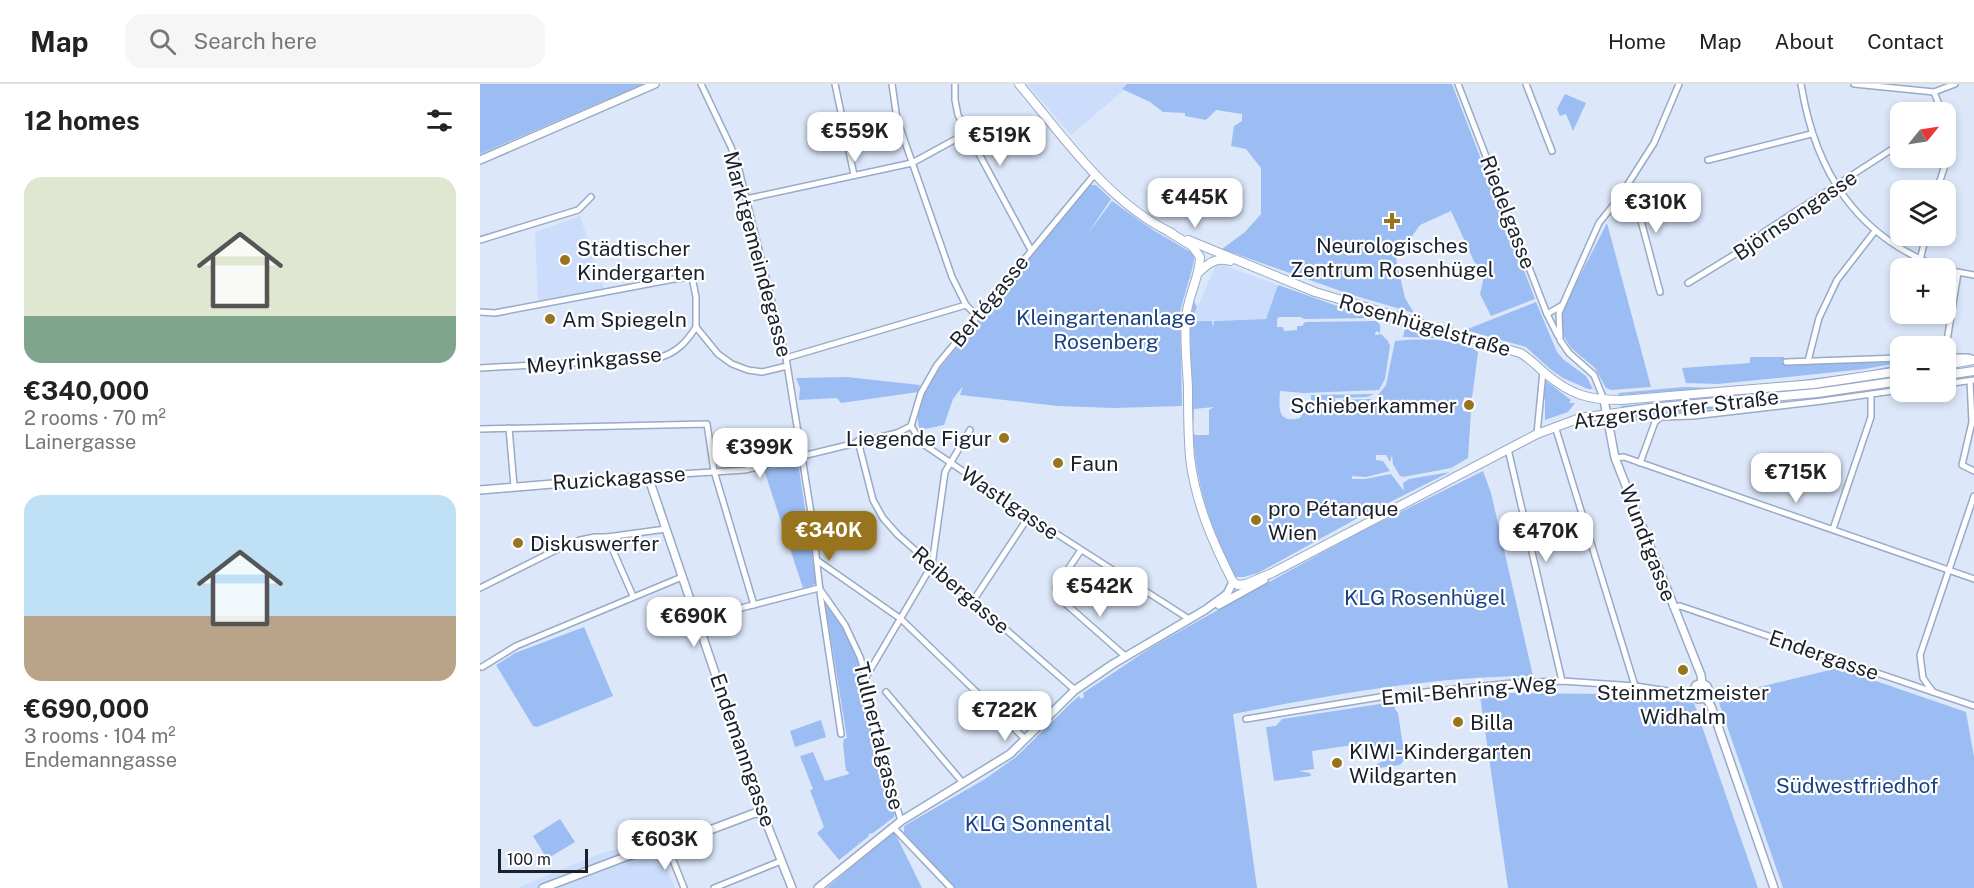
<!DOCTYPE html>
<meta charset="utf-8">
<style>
:root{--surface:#fff;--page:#f6f6f6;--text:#222;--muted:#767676;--line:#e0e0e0;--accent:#99741f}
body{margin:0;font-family:"Public Sans",sans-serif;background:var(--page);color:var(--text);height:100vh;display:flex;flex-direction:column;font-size:22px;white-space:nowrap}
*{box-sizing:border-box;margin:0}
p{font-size:20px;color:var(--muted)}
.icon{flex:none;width:33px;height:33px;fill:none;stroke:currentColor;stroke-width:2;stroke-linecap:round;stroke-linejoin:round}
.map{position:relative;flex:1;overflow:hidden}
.sheet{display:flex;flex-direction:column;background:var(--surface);width:480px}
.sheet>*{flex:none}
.needle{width:39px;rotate:60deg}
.tools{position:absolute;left:1410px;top:18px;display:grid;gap:12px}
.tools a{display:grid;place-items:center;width:66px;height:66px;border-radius:12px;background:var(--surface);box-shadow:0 3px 9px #0003;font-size:30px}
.scale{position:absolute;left:18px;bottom:15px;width:90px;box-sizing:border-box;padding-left:6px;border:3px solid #1a212c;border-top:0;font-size:16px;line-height:21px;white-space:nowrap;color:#1a212c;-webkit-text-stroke:4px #fff;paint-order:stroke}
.price{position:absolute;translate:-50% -51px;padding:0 14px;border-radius:12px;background:#fff;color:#222;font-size:20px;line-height:39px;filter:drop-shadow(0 2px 3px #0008)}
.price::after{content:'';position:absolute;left:50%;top:36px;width:18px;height:14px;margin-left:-9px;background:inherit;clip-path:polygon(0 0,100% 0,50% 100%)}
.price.active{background:var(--accent);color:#fff}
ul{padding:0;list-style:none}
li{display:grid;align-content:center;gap:12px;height:318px;padding:0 24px}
li span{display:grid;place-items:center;height:186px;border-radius:18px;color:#555}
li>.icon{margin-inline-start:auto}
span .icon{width:108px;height:108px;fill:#fffc;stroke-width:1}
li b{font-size:26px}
h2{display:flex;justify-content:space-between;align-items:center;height:72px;padding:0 24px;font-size:26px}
header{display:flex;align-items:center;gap:36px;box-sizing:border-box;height:84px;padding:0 30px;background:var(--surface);border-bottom:2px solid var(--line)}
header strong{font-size:28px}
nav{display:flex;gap:33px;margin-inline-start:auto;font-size:21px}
.search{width:420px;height:54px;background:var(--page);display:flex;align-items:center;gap:15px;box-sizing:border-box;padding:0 21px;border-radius:18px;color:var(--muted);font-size:22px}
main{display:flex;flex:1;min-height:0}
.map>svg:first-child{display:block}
.built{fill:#cbddfb}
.green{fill:#9cbdf3}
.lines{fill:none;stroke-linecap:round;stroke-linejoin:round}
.minor-casing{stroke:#98aac7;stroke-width:8}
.tertiary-casing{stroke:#98aac7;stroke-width:10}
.secondary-casing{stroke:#98aac7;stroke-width:10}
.minor{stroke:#fff;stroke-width:5}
.tertiary{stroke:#fff;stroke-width:7}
.secondary{stroke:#fff;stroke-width:8}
.poi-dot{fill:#99741f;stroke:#fff;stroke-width:2}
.labels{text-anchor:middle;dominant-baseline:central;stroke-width:4.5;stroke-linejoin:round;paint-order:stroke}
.street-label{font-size:21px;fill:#1a212c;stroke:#fff}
.poi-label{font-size:21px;fill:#1a212c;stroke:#fff;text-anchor:start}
.park-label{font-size:21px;fill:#1a4182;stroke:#fff}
</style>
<header>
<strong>Map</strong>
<div class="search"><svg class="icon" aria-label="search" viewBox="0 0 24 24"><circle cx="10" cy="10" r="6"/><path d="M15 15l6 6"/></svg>Search here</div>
<nav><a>Home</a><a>Map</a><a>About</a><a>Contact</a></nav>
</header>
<main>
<section class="sheet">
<h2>12 homes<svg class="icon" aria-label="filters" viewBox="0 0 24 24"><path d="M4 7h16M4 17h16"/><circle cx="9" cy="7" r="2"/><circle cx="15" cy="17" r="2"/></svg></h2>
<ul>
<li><span style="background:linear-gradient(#dfe7d0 75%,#7fa58c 0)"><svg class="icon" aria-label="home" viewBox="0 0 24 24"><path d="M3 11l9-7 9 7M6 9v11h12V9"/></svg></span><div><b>€340,000</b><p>2 rooms · 70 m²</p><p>Lainergasse</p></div></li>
<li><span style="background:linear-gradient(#bfe0f5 65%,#b9a48a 0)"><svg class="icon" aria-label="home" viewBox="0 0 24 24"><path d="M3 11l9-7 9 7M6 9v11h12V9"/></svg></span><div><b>€690,000</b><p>3 rooms · 104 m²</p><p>Endemanngasse</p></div></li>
</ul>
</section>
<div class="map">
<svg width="1494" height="804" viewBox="0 0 1494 804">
<rect width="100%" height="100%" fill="#dce8fa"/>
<!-- built -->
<g class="built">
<polygon points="547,0 651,0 591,51"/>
<polygon points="100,132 124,204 58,217 55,148"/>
<polygon points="736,181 743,181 798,201 786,235 711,237"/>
<polygon points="165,757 175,773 182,771 195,804 37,804 119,770"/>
</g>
<!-- green -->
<g class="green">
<polygon points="0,0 163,0 0,70"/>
<polygon points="647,0 972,0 1055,215 1011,232 1000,210 1003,197 971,127 940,141 916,175 925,214 934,229 869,210 742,165 765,148 781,130 781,84 766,65 751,62 754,42 762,37 762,30 736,26 726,36 705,32 705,29 683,28 670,18 642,5"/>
<polygon points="1085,10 1106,19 1093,47 1086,30 1080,32 1077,25"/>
<path d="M610,101H616L631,115L606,152L632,117L673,146L714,170C716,180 702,215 700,230L702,322L634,324L578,322L480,311L483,302L473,315L464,341L440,346C433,327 445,306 455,290Z"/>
<polygon points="1127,139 1171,303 1131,306 1126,304 1115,284 1091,264 1083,251 1081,239 1081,229"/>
<path d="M798,201L863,224L903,234L824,235L821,233H799L797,235V243H803L804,247L817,246V242H822L825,238L897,237L900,241V249L896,247L895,251L901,250L908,257L910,262L905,295L899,306L824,309L800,307C799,324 797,340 820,334L826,324V318H831V311L894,310L887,313L855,314V316L891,315L899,319L897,312L906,301L915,257C935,254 983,254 998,268L992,314L984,313L983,327L991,328L988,374L971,384L923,393L920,392L913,380L912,371L910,378L906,371H896V376L903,377L910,387L886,393L872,392V395H885L911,390L924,407L923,399L929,395L970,388L876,435L778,489L764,493H752C732,444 716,403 713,349L715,351H729V326L734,323L714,325L713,344L710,238L714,217L717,223L711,237H732L733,244L734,237L786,235Z"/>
<polygon points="1056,218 1077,268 1084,276 1106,292 1113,305 1108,305 1083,294 1070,285 1046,263 985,246"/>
<polygon points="908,235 990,259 1001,262 975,255 957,254 956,251 955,254 923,253 925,244 907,239"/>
<polygon points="1270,273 1304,273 1304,278 1420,276 1418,279 1385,285 1238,300 1206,299 1202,284 1270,279"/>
<polygon points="1420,280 1420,284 1323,298 1237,306 1205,306 1139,311 1138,309 1204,303 1237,304 1321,296 1384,288"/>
<path d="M1420,291V294C1328,308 1235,316 1142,324L1141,322L1361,300Z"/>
<polygon points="367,293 440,301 438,308 361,319 357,314 319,316 320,304 316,294"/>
<polygon points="1066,297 1091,316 1089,319 1095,319 1088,328 1065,336 1065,315 1064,314"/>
<polygon points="1278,321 1182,330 1172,335 1147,337 1143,330 1244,322"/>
<polygon points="318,378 336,499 332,502 323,504 284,386"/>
<path d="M1003,387L1011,409L1053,592C954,592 850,611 753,630L777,804H475L424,749V742L505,695L536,673L591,619L599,612L601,615L604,613L603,609L672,563L718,537L878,449Z"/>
<polygon points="344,513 363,542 378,572 383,591 383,619 415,729 414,733 393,749 388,750 389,752 359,776 337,749 344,743 330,706 333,705 320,672 333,668 345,697 369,690 368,687 366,687 363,660 364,655 367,654"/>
<polygon points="104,543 133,612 57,643 53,642 16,581 35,569"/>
<polygon points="1358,584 1486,628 1494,673 1494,804 1303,804 1237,613"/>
<polygon points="1031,609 1131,610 1214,619 1278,804 1028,804 1000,612"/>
<polygon points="913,618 915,625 918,629 925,675 920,681 899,684 897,680 903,677 901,673 911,665 904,658 883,670 882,662 880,660 832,667 834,685 819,687 830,689 831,692 794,697 786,643 796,642 802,635"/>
<polygon points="341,636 346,653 315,663 310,647"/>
<polygon points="80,735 95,758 67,775 53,752"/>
<polygon points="414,747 442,804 347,804"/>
</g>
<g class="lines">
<defs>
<g id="minor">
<polyline points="221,0 251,63 259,86 306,274 332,435 341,516 361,650"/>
<polyline points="355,0 374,91"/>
<polyline points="412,0 417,35 472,193 486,221 497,232"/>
<polyline points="475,0 475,16 478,31 551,166"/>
<polyline points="978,0 1067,230 1078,252"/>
<polyline points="1046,0 1072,67"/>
<path d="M1321,0C1335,87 1376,153 1462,184"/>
<polyline points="1374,0 1454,8 1475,0"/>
<polyline points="1454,8 1462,28"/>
<polyline points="1228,76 1331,50"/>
<polyline points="1457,106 1467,75"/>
<polyline points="1139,114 1160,133 1180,208"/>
<polyline points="266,115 432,79 487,49"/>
<polyline points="0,156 98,126 111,113"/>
<polyline points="1440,176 1446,152"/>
<polyline points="1466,186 1494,191"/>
<polyline points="1208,199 1275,158 1284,148 1420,60"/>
<polyline points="0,228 15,229 194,195 212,193 216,213 216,243 238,270 252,280 268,286 282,288 307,282"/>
<polyline points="1067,230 1081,222"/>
<polyline points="1466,263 1478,189"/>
<polyline points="1466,273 1489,273 1493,275"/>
<polyline points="306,274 486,221"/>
<polyline points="1328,277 1339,234 1357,196 1395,147"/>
<polyline points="1306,278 1420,274"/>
<path d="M0,284L178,274C196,269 206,259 216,243"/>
<polyline points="1490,297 1492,338 1482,381 1494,387"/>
<polyline points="1466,300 1494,296"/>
<polyline points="1124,316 1114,291 1089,269 1080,256 1079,229 1119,139 1139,114 1174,59 1199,0"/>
<polyline points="431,342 442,359"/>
<polyline points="1075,342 1155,602"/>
<polyline points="29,344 34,402"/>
<polyline points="0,345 227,340 234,387 274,521"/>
<polyline points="418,349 443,360 549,432 709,535"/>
<polyline points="1057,350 1063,287"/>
<polyline points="378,357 393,416 403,434 418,451 452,481 595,606"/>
<polyline points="1028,365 1082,597"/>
<polyline points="1135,374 1144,373 1494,495"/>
<polyline points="1160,379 1175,338 1181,333 1213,332 1342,317 1420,306"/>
<polyline points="168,392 265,386 417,349 431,342 441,309 457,281 615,90"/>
<polyline points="1353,445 1391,333 1391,311"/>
<polyline points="127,453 153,512"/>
<polyline points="601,466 576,503 578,513 645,572"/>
<polyline points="338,477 421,535 545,655"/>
<polyline points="0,504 76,466 100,456 115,453 127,453 186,445"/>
<polyline points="493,517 549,432"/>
<polyline points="1193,523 1200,522 1494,622"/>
<polyline points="218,535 339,504 365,541 380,573 386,593 385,615 421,737"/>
<polyline points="2,583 36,562 202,493"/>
<polyline points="386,593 452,481 465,388 490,346"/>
<polyline points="406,608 483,699"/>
<polyline points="1453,608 1443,594 1440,571 1494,412"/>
<polyline points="766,635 906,612 1033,599 1082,597 1155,602 1214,611"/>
<polyline points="413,743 471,804"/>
<polyline points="187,761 204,804"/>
<polyline points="234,804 301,777"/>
</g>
<g id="tertiary">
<polyline points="0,76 175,0"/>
<polyline points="1124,316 1135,374 1221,591 1222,599"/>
<polyline points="0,406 168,392 283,730 312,804"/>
<polyline points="739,521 784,496"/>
<polyline points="1222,599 1216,601 1213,608 1218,615 1226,614"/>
<polyline points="1222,599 1227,602 1229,607 1226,614"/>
<polyline points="1226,614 1231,622 1294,804"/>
<polyline points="63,804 145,773 206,755 275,729 283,730"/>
<polyline points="338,804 421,737 530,670 595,606 633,580 725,526 747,510 753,498"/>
</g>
<g id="secondary">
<path d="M539,0C583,52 628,119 692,149"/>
<path d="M689,148L712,162L720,173C720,194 707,212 706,235C704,258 707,281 708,304C708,327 708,350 710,373C715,418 733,459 753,498L758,501L766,500L792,489L1057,350L1100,334L1171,324L1337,309L1420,297"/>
<path d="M708,156L835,208L1040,269C1050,274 1057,283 1066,290C1091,311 1109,316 1141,316L1334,300L1420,287"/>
<path d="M719,188C729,179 736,173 750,177"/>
<polyline points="1466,281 1494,276"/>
<polyline points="1466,291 1494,287"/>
</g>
</defs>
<!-- minor casing -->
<use href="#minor" class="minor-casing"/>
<!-- tertiary casing -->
<use href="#tertiary" class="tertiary-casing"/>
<!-- secondary casing -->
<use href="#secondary" class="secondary-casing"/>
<!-- minor -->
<use href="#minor" class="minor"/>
<!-- tertiary -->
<use href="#tertiary" class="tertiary"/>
<!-- secondary -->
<use href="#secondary" class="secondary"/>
</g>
<!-- markers -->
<g class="poi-dot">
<path d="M909 128h6v6h6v6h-6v6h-6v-6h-6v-6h6z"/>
<circle cx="85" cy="176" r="6"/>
<circle cx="70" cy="235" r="6"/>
<circle cx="989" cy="321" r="6"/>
<circle cx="524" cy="354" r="6"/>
<circle cx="578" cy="379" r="6"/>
<circle cx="776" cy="436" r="6"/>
<circle cx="38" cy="459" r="6"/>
<circle cx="1203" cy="586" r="6"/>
<circle cx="978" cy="638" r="6"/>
<circle cx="857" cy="679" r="6"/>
</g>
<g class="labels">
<!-- street labels -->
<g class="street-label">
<text transform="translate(1028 128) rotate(69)">Riedelgasse</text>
<text transform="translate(1315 131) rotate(-34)">Björnsongasse</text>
<text transform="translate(278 170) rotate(75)">Marktgemeindegasse</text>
<text transform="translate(509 217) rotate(-51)">Bertégasse</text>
<text transform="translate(945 241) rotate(16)">Rosenhügelstraße</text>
<text transform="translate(114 276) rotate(-5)">Meyrinkgasse</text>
<text transform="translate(1196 325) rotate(-7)">Atzgersdorfer Straße</text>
<text transform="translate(139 394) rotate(-4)">Ruzickagasse</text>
<text transform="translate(530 419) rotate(34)">Wastlgasse</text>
<text transform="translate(1168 459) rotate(69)">Wundtgasse</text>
<text transform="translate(481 506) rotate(41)">Reibergasse</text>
<text transform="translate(1344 571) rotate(19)">Endergasse</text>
<text transform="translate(989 606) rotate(-5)">Emil-Behring-Weg</text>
<text transform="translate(399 652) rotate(76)">Tullnertalgasse</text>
<text transform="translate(263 666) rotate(71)">Endemanngasse</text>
</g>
<!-- poi labels -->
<g class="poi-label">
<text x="912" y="161" text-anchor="middle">Neurologisches<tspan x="912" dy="24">Zentrum Rosenhügel</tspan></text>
<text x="97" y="164">Städtischer<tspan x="97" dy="24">Kindergarten</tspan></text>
<text x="82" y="235">Am Spiegeln</text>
<text x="977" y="321" text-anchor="end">Schieberkammer</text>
<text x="512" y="354" text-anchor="end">Liegende Figur</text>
<text x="590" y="379">Faun</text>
<text x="788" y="424">pro Pétanque<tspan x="788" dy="24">Wien</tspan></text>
<text x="50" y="459">Diskuswerfer</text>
<text x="1203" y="608" text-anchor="middle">Steinmetzmeister<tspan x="1203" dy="24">Widhalm</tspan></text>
<text x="990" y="638">Billa</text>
<text x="869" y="667">KIWI-Kindergarten<tspan x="869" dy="24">Wildgarten</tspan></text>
</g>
<!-- park labels -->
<g class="park-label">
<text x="626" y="233">Kleingartenanlage<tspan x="626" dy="24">Rosenberg</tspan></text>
<text x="945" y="513">KLG Rosenhügel</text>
<text x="1377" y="701">Südwestfriedhof</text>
<text x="558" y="739">KLG Sonnental</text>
</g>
</g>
</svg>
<div class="tools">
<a><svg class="needle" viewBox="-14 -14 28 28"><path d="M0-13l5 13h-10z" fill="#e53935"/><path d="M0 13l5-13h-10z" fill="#767676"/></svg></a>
<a><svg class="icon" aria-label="layers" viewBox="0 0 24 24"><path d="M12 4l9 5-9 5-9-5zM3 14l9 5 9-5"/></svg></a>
<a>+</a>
<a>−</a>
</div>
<div class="scale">100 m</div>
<b class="price" style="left:375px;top:79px">€559K</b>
<b class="price" style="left:520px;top:83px">€519K</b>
<b class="price" style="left:715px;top:145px">€445K</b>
<b class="price" style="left:1176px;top:150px">€310K</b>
<b class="price" style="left:280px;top:395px">€399K</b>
<b class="price" style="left:1316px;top:420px">€715K</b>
<b class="price active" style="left:349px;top:478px">€340K</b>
<b class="price" style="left:1066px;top:479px">€470K</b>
<b class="price" style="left:620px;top:534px">€542K</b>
<b class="price" style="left:214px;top:564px">€690K</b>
<b class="price" style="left:525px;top:658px">€722K</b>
<b class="price" style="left:185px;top:787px">€603K</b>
</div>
</main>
